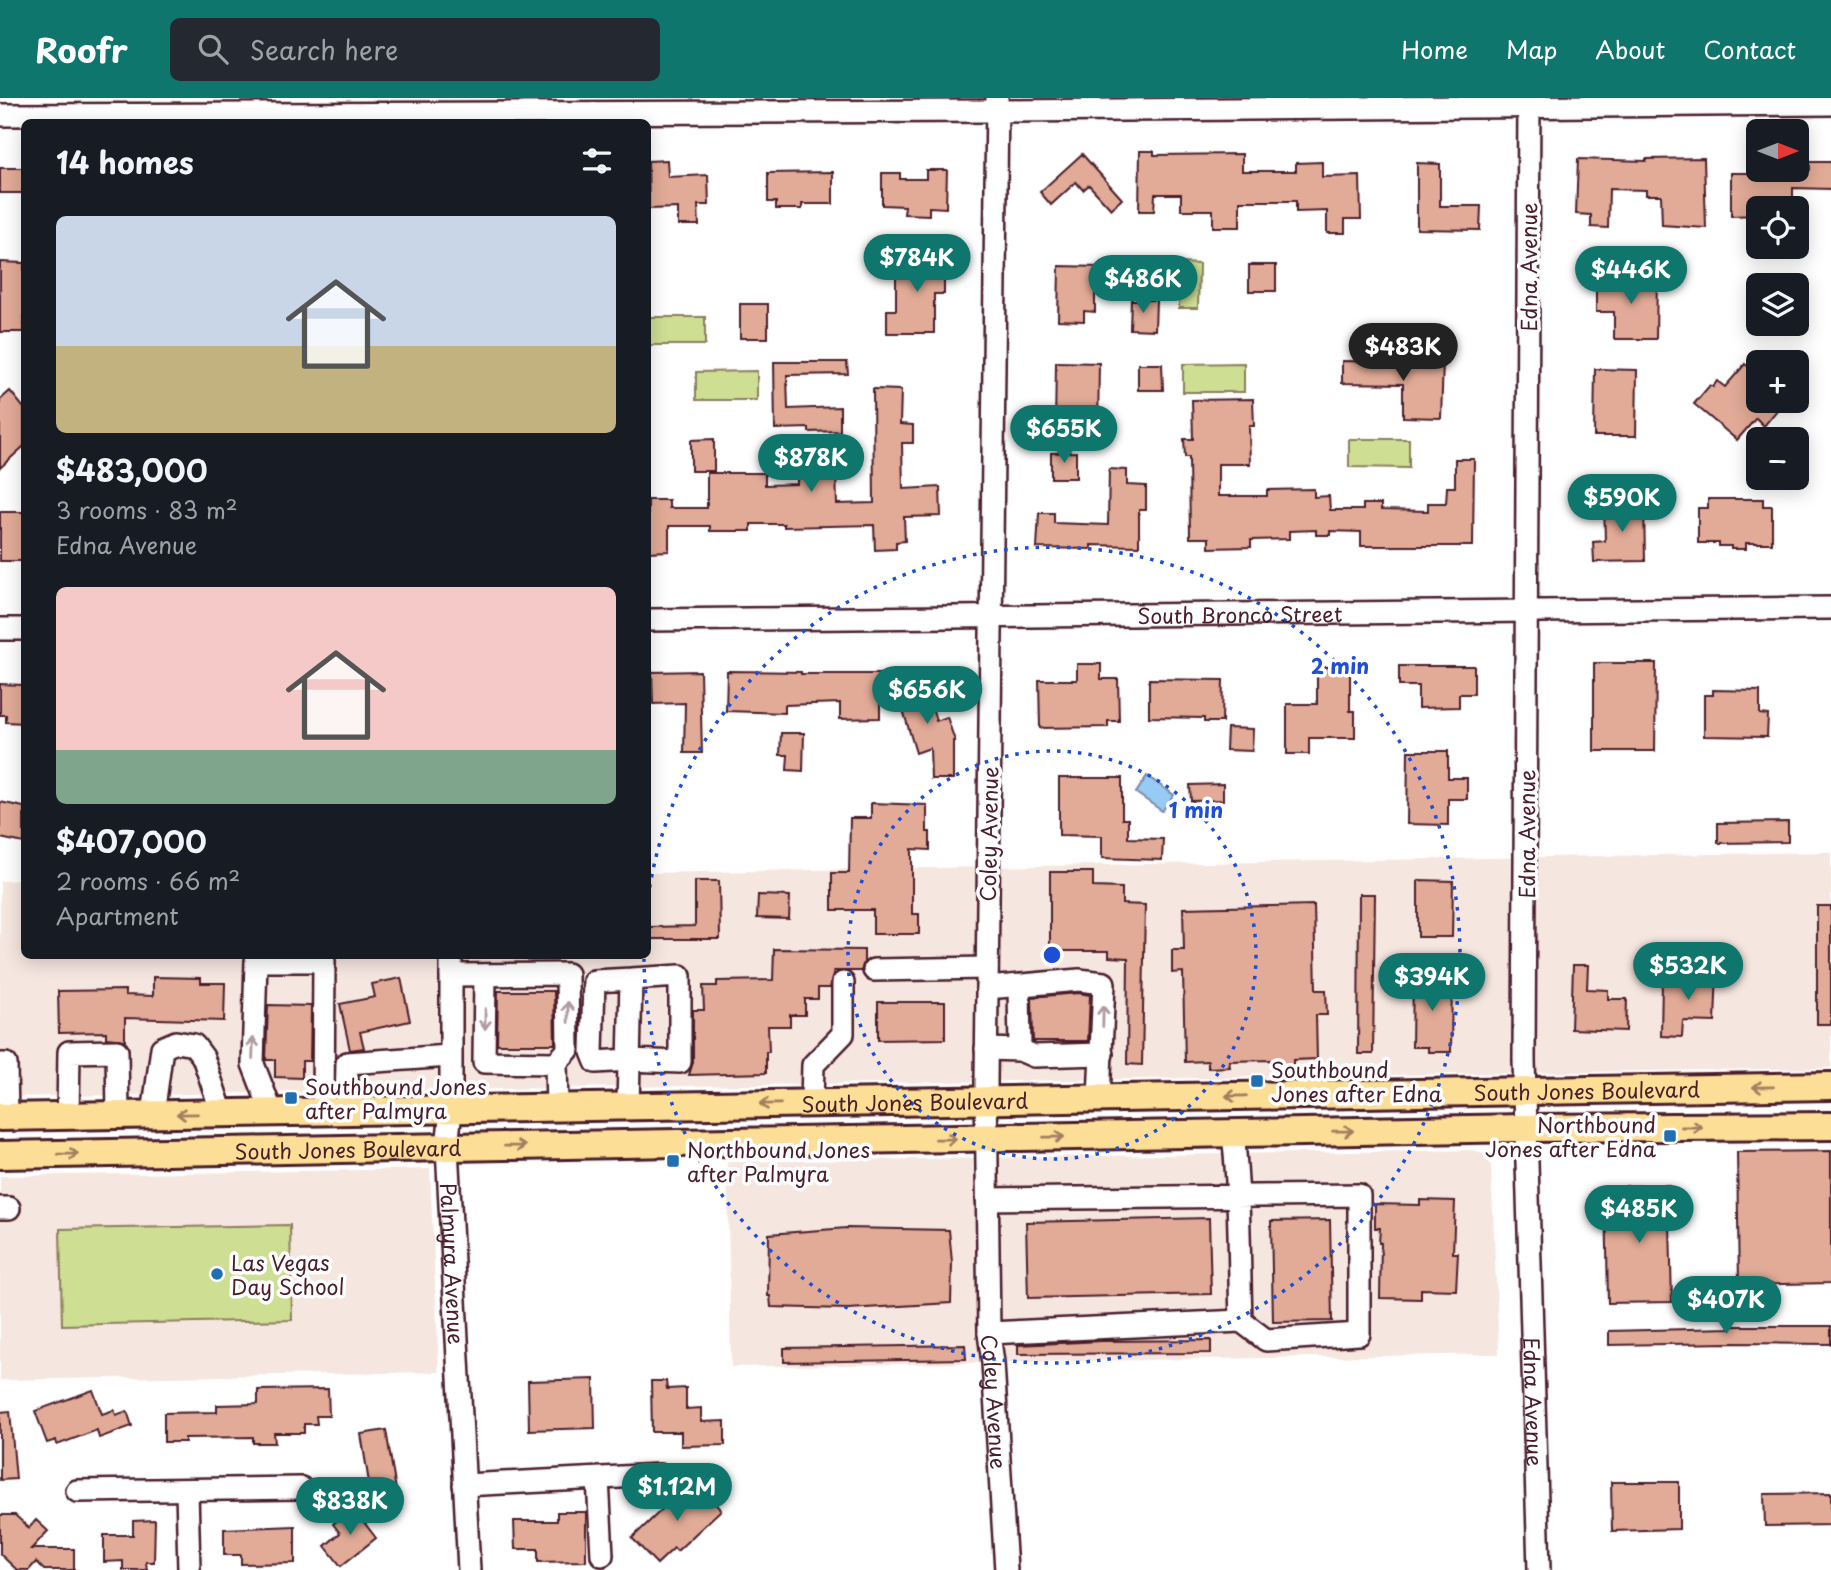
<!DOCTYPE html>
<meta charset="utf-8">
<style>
:root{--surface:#171b24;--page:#242831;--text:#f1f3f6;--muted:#9ea1a6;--accent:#0f766e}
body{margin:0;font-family:"Playpen Sans",sans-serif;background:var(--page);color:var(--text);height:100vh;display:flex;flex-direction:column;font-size:26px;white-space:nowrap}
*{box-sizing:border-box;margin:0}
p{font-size:23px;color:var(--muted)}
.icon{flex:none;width:38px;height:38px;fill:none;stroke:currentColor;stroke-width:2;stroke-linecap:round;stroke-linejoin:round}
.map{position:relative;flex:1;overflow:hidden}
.panel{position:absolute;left:21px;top:21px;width:630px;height:840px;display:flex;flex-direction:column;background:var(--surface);border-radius:10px;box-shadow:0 4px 18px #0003}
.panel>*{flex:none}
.needle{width:46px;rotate:90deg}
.tools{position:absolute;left:1746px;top:21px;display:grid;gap:14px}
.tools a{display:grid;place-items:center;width:63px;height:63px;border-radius:10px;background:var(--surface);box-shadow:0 4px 18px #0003;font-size:35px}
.price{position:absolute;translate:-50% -60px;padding:0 16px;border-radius:24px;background:var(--accent);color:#fff;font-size:23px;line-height:46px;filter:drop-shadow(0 2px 4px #0008)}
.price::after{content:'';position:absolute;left:50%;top:42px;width:21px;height:16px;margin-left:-10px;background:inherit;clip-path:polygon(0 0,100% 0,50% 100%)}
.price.active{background:#222;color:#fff}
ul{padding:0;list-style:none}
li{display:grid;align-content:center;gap:14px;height:371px;padding:0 35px}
li span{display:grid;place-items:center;height:217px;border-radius:10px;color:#555}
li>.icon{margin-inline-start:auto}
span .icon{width:126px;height:126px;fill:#fffc;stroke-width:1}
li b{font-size:30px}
h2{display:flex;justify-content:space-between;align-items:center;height:84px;padding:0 35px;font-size:30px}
header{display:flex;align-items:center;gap:42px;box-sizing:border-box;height:98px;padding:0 35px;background:var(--accent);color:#fff}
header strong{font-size:33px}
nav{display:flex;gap:38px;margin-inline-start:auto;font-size:24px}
.search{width:490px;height:63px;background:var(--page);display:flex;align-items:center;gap:18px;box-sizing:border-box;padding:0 24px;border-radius:10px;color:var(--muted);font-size:26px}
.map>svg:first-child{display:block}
.built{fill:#f6e6e0}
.green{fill:#cede92;stroke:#8c7e5e;stroke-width:2}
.water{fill:#97caf4;stroke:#7886a4;stroke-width:2}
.building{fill:#e1ab97;stroke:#4a1f2b;stroke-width:2}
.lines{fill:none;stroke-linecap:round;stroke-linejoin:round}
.minor-casing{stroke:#4a1f2b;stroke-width:26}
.major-casing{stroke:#4a1f2b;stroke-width:32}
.minor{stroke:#fff;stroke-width:21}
.major{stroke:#fcde96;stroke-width:26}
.oneway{stroke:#ae9aa0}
.oneway2{stroke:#a37e60}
.ring{fill:none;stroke:#1d4ed8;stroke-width:3.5;stroke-dasharray:3.5 7}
.poi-dot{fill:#1f6fb2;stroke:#fff;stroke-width:2.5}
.labels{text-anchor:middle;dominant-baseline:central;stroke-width:7;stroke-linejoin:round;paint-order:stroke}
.street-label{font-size:21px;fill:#4a1f2b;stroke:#fff}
.poi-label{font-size:21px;fill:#4a1f2b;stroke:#fff;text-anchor:start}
.centre{fill:#1d4ed8;stroke:#fff;stroke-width:3.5}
.ring-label{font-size:21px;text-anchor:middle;font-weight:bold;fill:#1d4ed8;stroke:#fff;stroke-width:7;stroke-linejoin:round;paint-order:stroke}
</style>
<header>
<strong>Roofr</strong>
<div class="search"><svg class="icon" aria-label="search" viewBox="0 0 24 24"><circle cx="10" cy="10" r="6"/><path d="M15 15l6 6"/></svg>Search here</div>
<nav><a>Home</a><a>Map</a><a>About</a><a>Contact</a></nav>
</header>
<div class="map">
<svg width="1831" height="1472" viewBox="0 0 1831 1472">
<rect width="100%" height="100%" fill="#fff"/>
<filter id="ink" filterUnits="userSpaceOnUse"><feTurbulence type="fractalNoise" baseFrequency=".0143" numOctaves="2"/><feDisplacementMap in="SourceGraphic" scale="14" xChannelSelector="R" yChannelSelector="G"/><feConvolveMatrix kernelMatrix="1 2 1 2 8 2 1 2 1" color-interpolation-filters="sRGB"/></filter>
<g filter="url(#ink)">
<!-- built -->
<g class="built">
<polygon points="1831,754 1831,970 0,999 0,783 24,782 24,858 648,858 648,775"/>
<polygon points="1474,1052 1485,1056 1491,1067 1499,1256 731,1269 727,1064"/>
<polygon points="430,1071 439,1274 0,1282 0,1078"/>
</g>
<!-- green -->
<g class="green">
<polygon points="1180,165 1199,166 1198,210 1179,210"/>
<rect x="648" y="219" width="57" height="28"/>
<polygon points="1244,265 1244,294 1183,294 1183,266"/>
<polygon points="757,273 757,302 696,302 696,274"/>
<polygon points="1349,341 1409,341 1409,370 1349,369"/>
<polygon points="290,1127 292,1222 62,1227 60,1131"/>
</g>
<!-- water -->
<polygon class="water" points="1147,678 1174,697 1162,713 1136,695"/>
<!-- building -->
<g class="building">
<polygon points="1140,53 1154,53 1154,57 1242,56 1242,73 1296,73 1296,65 1322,64 1322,79 1360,78 1361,121 1345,121 1345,135 1327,135 1327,113 1296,114 1296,103 1240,103 1240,129 1213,129 1213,112 1181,112 1181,96 1155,96 1154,113 1139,113"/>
<polygon points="1082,56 1122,101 1111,111 1089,87 1083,92 1076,84 1051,107 1040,94"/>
<polygon points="1704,60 1706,130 1662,127 1661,97 1646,97 1646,92 1609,91 1608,130 1591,129 1591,117 1576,116 1578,61 1646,63 1646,61"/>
<polygon points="667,62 668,79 708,77 709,107 698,107 699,127 678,127 678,110 649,111 648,63"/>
<polygon points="1810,64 1831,64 1831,91 1793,90 1793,110 1759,110 1759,117 1731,118 1731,75 1764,75 1764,72 1810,72"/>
<polygon points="1417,65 1440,66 1440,108 1481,108 1480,132 1417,131"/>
<rect x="0" y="70" width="24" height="25"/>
<polygon points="926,72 947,72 946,110 929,109 929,117 904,116 905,108 882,107 882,75 900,75 900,81 926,81"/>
<polygon points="833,74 833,106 802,106 802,111 776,111 776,104 768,104 768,75"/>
<polygon points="904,153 936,154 936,168 944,168 944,196 934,196 934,235 887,235 887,212 896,212 896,179 904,179"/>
<polygon points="0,164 24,165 24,234 0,234"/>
<rect x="1249" y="167" width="27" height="26"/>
<polygon points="1059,168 1101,169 1100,196 1095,196 1095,214 1084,213 1084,223 1058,222"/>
<polygon points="1617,178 1657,178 1656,241 1614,241 1614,214 1596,214 1596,188 1617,188"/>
<polygon points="1131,202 1156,202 1155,232 1130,231"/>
<rect x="740" y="206" width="28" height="34"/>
<polygon points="1342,263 1443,264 1441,320 1403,319 1403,286 1342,285"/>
<polygon points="774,264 847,264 848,276 787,277 788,311 840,309 840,333 809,334 809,330 775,331"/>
<polygon points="1056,264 1099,265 1098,330 1055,329"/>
<polygon points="1138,266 1162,266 1163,292 1138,292"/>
<polygon points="1745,266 1759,278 1759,303 1768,303 1778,311 1764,328 1756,320 1737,342 1694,306 1710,287 1713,289 1717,283 1725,289"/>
<polygon points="1595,271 1637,272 1636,338 1594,338"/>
<polygon points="873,291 901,292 900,326 913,327 913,345 902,345 903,391 940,389 941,418 904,419 905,443 896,444 896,451 875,452 874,427 784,429 784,426 751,426 751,433 710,433 710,428 669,428 669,453 648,454 648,402 669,402 669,410 707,410 707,375 765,375 765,387 797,386 797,373 836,372 837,406 874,405"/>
<polygon points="10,293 24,310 24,348 0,370 0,302"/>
<polygon points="1253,301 1254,328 1249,328 1250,366 1218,366 1218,398 1267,398 1267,392 1314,391 1314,399 1329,398 1330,412 1363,412 1363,406 1381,406 1381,412 1428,413 1428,405 1446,405 1447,389 1455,389 1455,361 1474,361 1473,448 1361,448 1361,434 1330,433 1330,437 1316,437 1316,432 1289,433 1289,441 1251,442 1251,449 1209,450 1209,440 1190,440 1189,359 1185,359 1184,341 1193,341 1192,302"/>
<polygon points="714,341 714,373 691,373 691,342"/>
<polygon points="1076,354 1076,380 1051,380 1051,355"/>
<polygon points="1109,371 1127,372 1127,387 1146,388 1146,412 1139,412 1139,448 1091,447 1091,451 1037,450 1039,415 1054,415 1054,425 1108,427"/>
<polygon points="1708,401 1763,401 1763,408 1772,408 1772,445 1746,445 1746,451 1731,451 1731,448 1719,448 1719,445 1698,445 1698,410 1708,410"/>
<polygon points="1644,404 1645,463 1594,464 1593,444 1605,443 1604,405"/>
<rect x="0" y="414" width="24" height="49"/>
<polygon points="1594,565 1656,565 1655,653 1594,653"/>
<polygon points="1077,566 1101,566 1101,581 1118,581 1119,623 1108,623 1108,629 1040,630 1039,582 1077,582"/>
<polygon points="1399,568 1474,568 1474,596 1459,596 1459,609 1418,610 1418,588 1399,588"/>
<polygon points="1317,569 1350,569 1350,613 1355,613 1355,640 1309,640 1309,656 1287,656 1287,606 1317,606"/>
<polygon points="700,573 702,655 684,655 685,605 653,606 652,574"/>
<polygon points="727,573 801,574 801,576 880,576 880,620 840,621 840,605 785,607 785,615 726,613"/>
<polygon points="922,574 936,623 947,619 955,643 953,643 953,681 931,681 930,650 916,655 894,582"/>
<polygon points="1149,581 1223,582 1222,624 1204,624 1204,620 1149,619"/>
<polygon points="0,586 23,587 24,625 6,624 6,617 0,617"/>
<polygon points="1713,592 1760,593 1760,616 1768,617 1767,639 1704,638 1704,597 1713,597"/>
<polygon points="1227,630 1253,631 1252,653 1226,652"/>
<polygon points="781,635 804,635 803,673 787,672 788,657 780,657"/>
<polygon points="1408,653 1448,653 1448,680 1467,680 1467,701 1448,701 1448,727 1407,726"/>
<polygon points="1059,680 1122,680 1122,721 1128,721 1128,740 1163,741 1162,762 1102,760 1102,738 1059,737"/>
<polygon points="1223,686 1223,702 1191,703 1190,687"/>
<polygon points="0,704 24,709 24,745 0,740"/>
<polygon points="871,705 927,707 927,734 930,734 930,752 912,751 912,816 919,816 919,836 873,836 873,812 832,812 832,775 849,775 850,720 871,720"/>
<polygon points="1788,724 1788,744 1718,745 1718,725"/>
<polygon points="1050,774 1093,774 1093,789 1122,790 1122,806 1145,807 1142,967 1127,966 1128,860 1109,859 1109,853 1050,853"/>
<polygon points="1418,782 1453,783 1452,839 1418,839"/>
<polygon points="695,783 719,783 720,841 651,841 650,829 695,828"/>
<polygon points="1359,796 1375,796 1373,956 1358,956"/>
<polygon points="758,797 790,798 789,821 757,820"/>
<polygon points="1314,807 1316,892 1326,892 1327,917 1316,917 1317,961 1293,962 1293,969 1274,970 1273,962 1229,963 1230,969 1208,970 1208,963 1185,964 1183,874 1172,875 1172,852 1184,852 1183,810"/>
<rect x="1817" y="808" width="14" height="118"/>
<polygon points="774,851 864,852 864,864 861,873 834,873 830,890 818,890 818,901 805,901 805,917 790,917 790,928 768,928 769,954 766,954 766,975 689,977 693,964 693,912 704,912 703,888 717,888 717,883 773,882"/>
<polygon points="1573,867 1588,867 1587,891 1608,892 1608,901 1627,901 1626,933 1571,931"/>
<polygon points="1695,871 1717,871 1715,924 1683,923 1682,939 1661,938 1662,882 1695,883"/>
<polygon points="1413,877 1452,877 1451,954 1428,954 1428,949 1412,949"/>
<polygon points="153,879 201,880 201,885 225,885 224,923 125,920 125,942 106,940 106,934 59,935 58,893 125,892 125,897 153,898"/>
<polygon points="401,880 410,923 360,934 364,950 350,952 340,906 375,899 372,886"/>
<polygon points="498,893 554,893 555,946 497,946"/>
<polygon points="1079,895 1090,897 1088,943 1033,943 1032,899"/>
<polygon points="878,904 945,904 945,941 878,942"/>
<polygon points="268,907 311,908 310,963 302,963 302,980 275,979 275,962 266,962"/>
<polygon points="1831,1053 1831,1185 1739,1187 1737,1054"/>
<polygon points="1669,1087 1672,1204 1608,1205 1606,1094 1626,1094 1626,1088"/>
<polygon points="1420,1102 1455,1103 1453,1155 1458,1155 1456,1192 1421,1191 1421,1201 1380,1200 1381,1145 1379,1145 1380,1130 1375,1130 1375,1106 1420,1107"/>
<polygon points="1209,1120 1211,1196 1028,1200 1026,1124"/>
<polygon points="1330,1122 1332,1223 1273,1224 1271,1123"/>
<polygon points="847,1130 949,1132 952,1164 951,1205 848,1211 771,1209 770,1198 768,1198 769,1136"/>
<polygon points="1730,1228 1831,1228 1831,1246 1730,1245 1609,1247 1609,1233 1730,1230"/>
<polygon points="1211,1242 1211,1255 1018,1256 1018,1247 1102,1243"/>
<polygon points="965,1247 966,1261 784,1264 784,1250"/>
<polygon points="594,1281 595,1330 529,1332 528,1283"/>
<polygon points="651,1283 666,1283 667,1291 686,1290 686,1311 701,1310 701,1324 725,1323 725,1347 681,1348 681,1334 652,1334"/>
<polygon points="328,1291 329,1318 316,1318 317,1326 304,1326 304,1335 274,1335 275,1345 253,1345 253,1339 185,1340 185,1344 164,1344 164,1315 217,1314 217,1307 258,1306 258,1292"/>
<polygon points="93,1292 102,1316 114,1312 116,1317 127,1313 132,1328 99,1340 97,1332 57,1347 56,1342 47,1345 35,1313"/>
<polygon points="10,1313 16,1381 0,1382 0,1314"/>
<polygon points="386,1332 396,1392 371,1397 361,1336"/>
<polygon points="693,1382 721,1412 677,1453 674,1450 657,1466 632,1440"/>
<polygon points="1611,1384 1679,1384 1679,1431 1612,1433"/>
<polygon points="1831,1395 1831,1427 1765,1428 1764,1396"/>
<polygon points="353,1410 376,1440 341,1468 325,1448 340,1435 333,1426"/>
<polygon points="557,1414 586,1414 586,1463 538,1464 538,1451 515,1451 514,1423 557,1423"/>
<polygon points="0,1417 15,1417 29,1430 36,1422 48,1433 31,1451 74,1451 74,1472 44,1472 36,1464 29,1472 17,1472 0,1456"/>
<polygon points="155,1422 154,1464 146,1464 147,1472 123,1472 123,1463 104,1464 104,1437 133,1437 133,1423"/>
<polygon points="295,1428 295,1465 241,1466 241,1457 224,1457 224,1431"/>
</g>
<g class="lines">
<defs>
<g id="minor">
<path id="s1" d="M997,0L986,985L989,1235L993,1265L1006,1472"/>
<path id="s2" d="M1529,0L1524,962L1539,1472"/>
<polyline points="0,17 997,13 1831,6"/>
<path id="s3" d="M648,522L1831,510"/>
<polyline points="0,531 24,531"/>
<path id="s4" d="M451,858V1012L447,1049L469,1472"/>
<polyline points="874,872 987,870"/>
<polyline points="451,877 567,876 568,952 556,965 557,1010"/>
<polyline points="485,877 484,964 556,965"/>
<polyline points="1019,888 1020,952"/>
<polyline points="987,890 1079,882 1104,885 1099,1001"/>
<polyline points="986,951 1020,952 1034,958 1102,956"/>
<polyline points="0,966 6,966 7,1019"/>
<polyline points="812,1005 813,967 843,936 843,885"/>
<polyline points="628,1009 631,881 680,878 680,964 629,962 596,964 592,954 594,883 631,881"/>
<polyline points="346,1013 347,965 450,958"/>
<polyline points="272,1015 253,966 256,863 324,863 323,1014"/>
<polyline points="153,1017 162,950 176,944 194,947 203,959 222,1015"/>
<polyline points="68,1018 69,954 117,953 118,1017"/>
<path d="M987,1101L1359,1097V1236L1266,1242L1241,1223C1239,1161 1240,1097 1233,1035"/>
<polyline points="0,1110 9,1110"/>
<polyline points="989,1235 1241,1223"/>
<polyline points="598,1381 602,1457"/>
<polyline points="464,1387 659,1377"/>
<polyline points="187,1392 189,1472"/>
<polyline points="77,1393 301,1390"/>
</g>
<g id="major">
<path id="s5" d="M0,1019L1831,988"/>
<path id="s6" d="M0,1057L1525,1030L1831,1028"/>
</g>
</defs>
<!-- minor casing -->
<use href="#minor" class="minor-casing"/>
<!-- major casing -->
<use href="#major" class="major-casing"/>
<!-- minor -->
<use href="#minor" class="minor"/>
<!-- major -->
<use href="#major" class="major"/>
</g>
<!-- one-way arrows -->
<defs><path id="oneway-shaft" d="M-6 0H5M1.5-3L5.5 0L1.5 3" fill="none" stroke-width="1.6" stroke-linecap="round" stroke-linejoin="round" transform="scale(1.75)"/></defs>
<g class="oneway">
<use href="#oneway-shaft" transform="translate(568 914) rotate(-91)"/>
<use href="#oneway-shaft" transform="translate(1103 918) rotate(-89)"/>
<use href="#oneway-shaft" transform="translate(485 921) rotate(91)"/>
<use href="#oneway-shaft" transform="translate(253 950) rotate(-88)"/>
</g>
<g class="oneway2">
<use href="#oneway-shaft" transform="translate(1763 989) rotate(179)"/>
<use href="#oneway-shaft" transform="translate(1236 998) rotate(179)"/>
<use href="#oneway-shaft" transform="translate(770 1006) rotate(179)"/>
<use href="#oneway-shaft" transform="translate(187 1016) rotate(179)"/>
<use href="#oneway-shaft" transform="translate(1692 1029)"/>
<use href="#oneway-shaft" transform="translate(1343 1033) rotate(-1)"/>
<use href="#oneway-shaft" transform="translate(1054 1039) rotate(-1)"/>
<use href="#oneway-shaft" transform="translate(946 1041) rotate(-1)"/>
<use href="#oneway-shaft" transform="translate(515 1048) rotate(-1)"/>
<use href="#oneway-shaft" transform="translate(68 1056) rotate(-1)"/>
</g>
</g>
<!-- distance rings -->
<g class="ring">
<circle cx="1052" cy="857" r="204"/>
<path d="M648 800A408 408 0 1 1 644 861"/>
</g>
<!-- markers -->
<g class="poi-dot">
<rect x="1250" y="976" width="14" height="14" rx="3.5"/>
<rect x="284" y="993" width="14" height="14" rx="3.5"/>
<rect x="1663" y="1031" width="14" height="14" rx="3.5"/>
<rect x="666" y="1056" width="14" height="14" rx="3.5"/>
<circle cx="217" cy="1176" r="7"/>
</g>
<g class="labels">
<!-- street labels -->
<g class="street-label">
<text transform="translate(1528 169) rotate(-90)">Edna Avenue</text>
<text stroke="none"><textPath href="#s3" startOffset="592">South Bronco Street</textPath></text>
<text transform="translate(988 736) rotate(-89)">Coley Avenue</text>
<text transform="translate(1526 736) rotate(-90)">Edna Avenue</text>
<text stroke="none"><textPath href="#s5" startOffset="1587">South Jones Boulevard</textPath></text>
<text stroke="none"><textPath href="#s5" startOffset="915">South Jones Boulevard</textPath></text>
<text stroke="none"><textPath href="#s6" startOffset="348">South Jones Boulevard</textPath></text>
<text stroke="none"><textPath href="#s4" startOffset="308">Palmyra Avenue</textPath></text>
<text stroke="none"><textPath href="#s1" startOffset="1304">Coley Avenue</textPath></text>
<text stroke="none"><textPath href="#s2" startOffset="1304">Edna Avenue</textPath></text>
</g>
<!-- poi labels -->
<g class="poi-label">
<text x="1271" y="971">Southbound<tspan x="1271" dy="24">Jones after Edna</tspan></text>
<text x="305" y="988">Southbound Jones<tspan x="305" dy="24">after Palmyra</tspan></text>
<text x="1656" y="1026" text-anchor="end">Northbound<tspan x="1656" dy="24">Jones after Edna</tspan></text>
<text x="687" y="1051">Northbound Jones<tspan x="687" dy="24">after Palmyra</tspan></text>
<text x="231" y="1164">Las Vegas<tspan x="231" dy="24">Day School</tspan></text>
</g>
</g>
<circle cx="1052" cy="857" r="10" class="centre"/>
<g class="ring-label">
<text x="1340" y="576">2 min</text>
<text x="1196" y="720">1 min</text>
</g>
</svg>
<div class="tools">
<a><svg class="needle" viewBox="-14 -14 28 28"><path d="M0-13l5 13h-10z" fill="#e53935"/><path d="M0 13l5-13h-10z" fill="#9ea1a6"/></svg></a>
<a><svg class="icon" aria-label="locate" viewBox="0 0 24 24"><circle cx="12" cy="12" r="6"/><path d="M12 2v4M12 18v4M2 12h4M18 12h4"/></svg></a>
<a><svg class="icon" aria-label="layers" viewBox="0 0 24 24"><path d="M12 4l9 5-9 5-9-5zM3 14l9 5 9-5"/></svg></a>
<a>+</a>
<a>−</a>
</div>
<b class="price" style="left:917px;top:196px">$784K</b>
<b class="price" style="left:1631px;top:208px">$446K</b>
<b class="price" style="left:1143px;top:217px">$486K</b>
<b class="price active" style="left:1403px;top:285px">$483K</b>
<b class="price" style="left:1064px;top:367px">$655K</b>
<b class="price" style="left:811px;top:396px">$878K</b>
<b class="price" style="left:1622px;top:436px">$590K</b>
<b class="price" style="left:927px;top:628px">$656K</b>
<b class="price" style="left:1688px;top:904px">$532K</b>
<b class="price" style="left:1432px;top:915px">$394K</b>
<b class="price" style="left:1639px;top:1147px">$485K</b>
<b class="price" style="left:1726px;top:1238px">$407K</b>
<b class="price" style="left:677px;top:1425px">$1.12M</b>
<b class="price" style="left:350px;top:1439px">$838K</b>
<section class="panel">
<h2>14 homes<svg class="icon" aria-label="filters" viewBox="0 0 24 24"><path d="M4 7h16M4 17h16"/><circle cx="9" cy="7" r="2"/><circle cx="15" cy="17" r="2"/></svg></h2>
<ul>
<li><span style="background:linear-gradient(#c9d6e8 60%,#c2b280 0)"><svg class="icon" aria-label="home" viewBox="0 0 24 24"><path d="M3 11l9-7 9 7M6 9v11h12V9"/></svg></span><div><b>$483,000</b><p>3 rooms · 83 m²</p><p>Edna Avenue</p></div></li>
<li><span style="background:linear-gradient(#f6c9c9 75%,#7fa58c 0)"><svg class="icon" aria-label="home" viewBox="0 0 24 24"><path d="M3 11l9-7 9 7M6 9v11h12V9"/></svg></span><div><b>$407,000</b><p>2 rooms · 66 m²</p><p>Apartment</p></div></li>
</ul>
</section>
</div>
